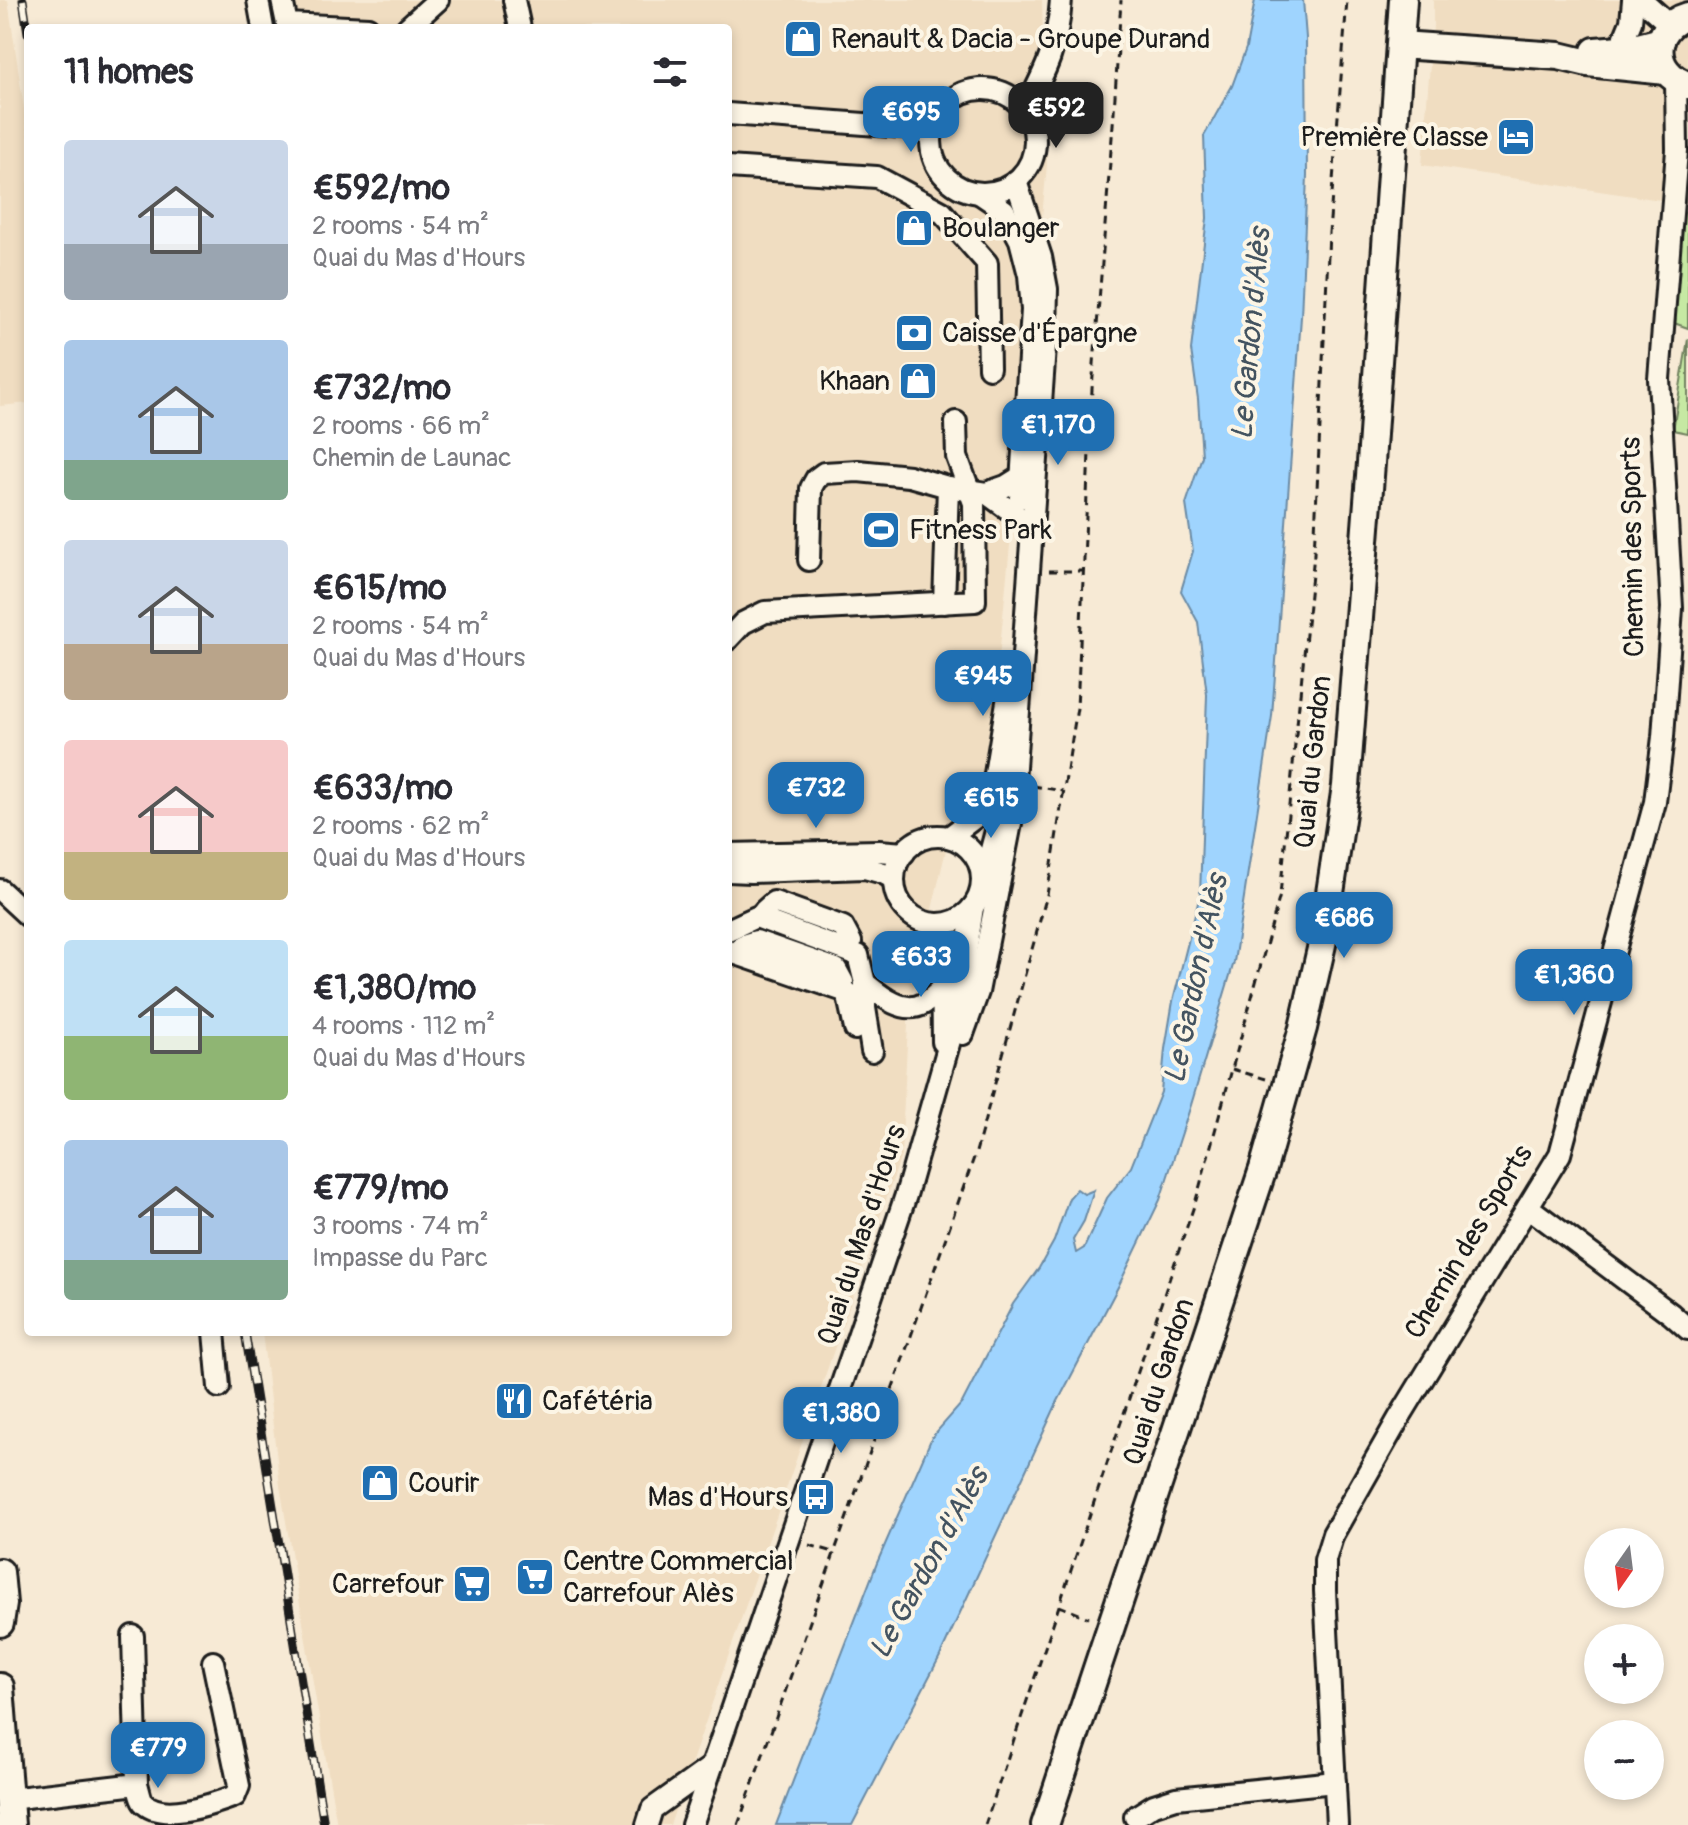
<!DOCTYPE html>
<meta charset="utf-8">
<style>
:root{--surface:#fff;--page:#f2f2f3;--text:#2b2b33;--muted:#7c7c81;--accent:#1f6fb2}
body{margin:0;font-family:Pangolin,sans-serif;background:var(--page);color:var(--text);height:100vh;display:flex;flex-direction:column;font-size:30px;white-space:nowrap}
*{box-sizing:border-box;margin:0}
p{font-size:26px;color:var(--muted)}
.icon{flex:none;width:44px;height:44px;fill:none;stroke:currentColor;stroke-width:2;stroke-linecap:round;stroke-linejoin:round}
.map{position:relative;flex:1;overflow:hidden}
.sheet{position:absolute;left:24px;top:24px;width:708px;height:1312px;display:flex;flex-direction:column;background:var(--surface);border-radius:8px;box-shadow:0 4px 12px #0003}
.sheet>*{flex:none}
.needle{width:52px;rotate:194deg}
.tools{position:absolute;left:1584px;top:1528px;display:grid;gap:16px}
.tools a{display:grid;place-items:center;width:80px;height:80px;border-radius:50%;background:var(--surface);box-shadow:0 4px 12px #0003;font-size:40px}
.price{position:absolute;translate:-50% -68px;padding:0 18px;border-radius:16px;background:var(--accent);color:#fff;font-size:26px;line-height:52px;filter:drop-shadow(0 2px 4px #0008)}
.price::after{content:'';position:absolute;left:50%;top:48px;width:24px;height:18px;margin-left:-12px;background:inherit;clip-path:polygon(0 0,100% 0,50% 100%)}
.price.active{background:#222;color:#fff}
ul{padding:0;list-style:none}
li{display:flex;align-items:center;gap:24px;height:200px;padding:0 40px}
li span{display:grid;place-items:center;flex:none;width:224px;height:160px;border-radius:8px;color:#555}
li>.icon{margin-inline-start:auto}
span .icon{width:96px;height:96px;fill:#fffc;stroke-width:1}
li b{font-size:34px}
h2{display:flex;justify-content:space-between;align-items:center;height:96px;padding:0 40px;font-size:34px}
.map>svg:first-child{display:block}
.built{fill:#f0ddc1}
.green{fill:#c6e9a3;stroke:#718260;stroke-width:2}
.water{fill:#9fd4fe;stroke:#6b8aa4;stroke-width:2}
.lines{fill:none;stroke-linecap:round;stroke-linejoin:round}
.minor-casing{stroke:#1c1c1c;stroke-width:26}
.major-casing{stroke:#1c1c1c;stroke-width:32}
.path{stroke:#1c1c1c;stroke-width:3;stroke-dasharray:8 6;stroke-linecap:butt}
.minor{stroke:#fcf5e5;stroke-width:20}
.major{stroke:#fcf5e5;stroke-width:26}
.rail-casing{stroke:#1c1c1c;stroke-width:9}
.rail{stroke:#fcf5e5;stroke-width:6;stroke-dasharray:18;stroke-linecap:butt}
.labels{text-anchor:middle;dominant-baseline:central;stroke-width:8;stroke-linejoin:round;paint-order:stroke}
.poi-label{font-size:28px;fill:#1c1c1c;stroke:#fcf5e5;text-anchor:start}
.street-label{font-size:28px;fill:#1c1c1c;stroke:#fcf5e5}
.water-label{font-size:30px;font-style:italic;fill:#435360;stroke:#fcf5e5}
</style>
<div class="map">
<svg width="1688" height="1825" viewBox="0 0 1688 1825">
<rect width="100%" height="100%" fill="#f7ead5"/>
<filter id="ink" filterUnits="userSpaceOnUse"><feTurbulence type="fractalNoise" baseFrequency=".0125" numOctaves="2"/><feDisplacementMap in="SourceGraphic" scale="16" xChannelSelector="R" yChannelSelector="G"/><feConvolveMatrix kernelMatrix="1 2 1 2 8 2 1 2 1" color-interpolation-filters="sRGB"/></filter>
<g filter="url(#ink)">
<!-- built -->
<g class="built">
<polygon points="0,0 8,0 28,136 28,403 0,406"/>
<polygon points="254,0 1042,0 1047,165 986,791 949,837 909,1007 901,1156 670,1825 337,1825 280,1486 262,1332 728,1332 728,28 258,28"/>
<polygon points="1433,0 1688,0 1688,204 1422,165 1433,26"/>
</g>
<!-- green -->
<g class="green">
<polygon points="1681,211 1688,213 1688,328 1674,323"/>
<polygon points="1688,339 1688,433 1673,430"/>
</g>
<!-- water -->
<polygon class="water" points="1255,0 1303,0 1306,38 1307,176 1301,317 1272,716 1234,962 1191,1105 1160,1200 1119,1285 1057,1403 940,1656 852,1825 776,1825 877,1563 932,1437 962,1403 1013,1304 1039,1268 1054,1241 1069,1198 1077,1189 1084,1194 1094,1190 1084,1221 1073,1240 1076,1253 1084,1248 1107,1198 1131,1167 1161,1092 1165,1049 1173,1001 1200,895 1207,695 1198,622 1181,591 1193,551 1186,504 1202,456 1198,399 1191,350 1207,218 1204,136 1232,86 1246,48"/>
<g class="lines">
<defs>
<g id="minor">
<polyline points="258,0 263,28"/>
<polyline points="282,0 287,24 368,28"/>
<polyline points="514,0 520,28"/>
<polyline points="1642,0 1670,25"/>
<polyline points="407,28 438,0"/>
<polyline points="1620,49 1631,22 1633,0"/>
<circle cx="983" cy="141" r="52"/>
<path d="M1025,110C1046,70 1058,46 1061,0"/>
<polyline points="728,114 932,129"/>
<polyline points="728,167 877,177 942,212 987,263 989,368"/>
<polyline points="979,193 1004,210 1020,240 1029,275 1032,310 1020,498"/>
<polyline points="986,493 1019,517"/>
<polyline points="809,560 811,488 816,479 824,473 858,471 909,476 948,487 986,493 1006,486 1022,476"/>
<polyline points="944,603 948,487"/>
<polyline points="728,639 743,623 765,612 975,601 974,503 957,457 956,422"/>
<circle cx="938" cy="880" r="44"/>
<polyline points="949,837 981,813 992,792 1007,702"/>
<polyline points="728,854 879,851 904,853"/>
<polyline points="728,871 751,872 865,868 883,873 894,879"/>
<polyline points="983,879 1002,809"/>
<polyline points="0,890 28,916"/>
<polyline points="764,911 774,902 843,927 851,942"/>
<polyline points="934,924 942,957 943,1042"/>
<polyline points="728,930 756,917 858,955 865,983 865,1008 872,1051"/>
<polyline points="743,945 756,941 836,969 843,982"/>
<polyline points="728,951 847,992 855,1029"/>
<path d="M865,983C880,995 903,1015 923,1004C930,1000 937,993 943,988"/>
<polyline points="963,1034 978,992 1011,823 1046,333 1047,289 1041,257 1016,181"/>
<polyline points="1528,1207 1671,1314 1688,1329"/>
<polyline points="214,1332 219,1387"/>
<path d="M137,1784C139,1789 140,1798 143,1802C161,1823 214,1804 235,1796L239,1786L213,1662"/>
<polyline points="9,1799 137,1784 133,1636"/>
<polyline points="1135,1817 1154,1805 1176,1798 1335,1782"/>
<polyline points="647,1825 652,1809 712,1766"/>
<polyline points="692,1825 906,1195 956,1019 973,907"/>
<polyline points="1337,1825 1325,1591 1325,1560 1333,1534 1399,1418 1560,1154 1655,802 1663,737 1672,608 1659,379 1677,150 1676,80"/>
</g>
<g id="major">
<path d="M1688,16C1650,27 1650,73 1688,85"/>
<polyline points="1400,45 1559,56 1588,63 1666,71"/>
<polyline points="1595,51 1634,48 1661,41"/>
<polyline points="0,1572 3,1604 0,1623"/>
<polyline points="0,1687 11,1825"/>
<polyline points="1045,1825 1263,1169 1303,1028 1323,940 1346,786 1371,463 1403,0"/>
</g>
</defs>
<!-- minor casing -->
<use href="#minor" class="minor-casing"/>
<!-- major casing -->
<use href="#major" class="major-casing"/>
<!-- path -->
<g class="path">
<polyline points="1049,571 1083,571"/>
<polyline points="1033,786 1063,791"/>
<polyline points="1232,1069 1266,1079"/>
<polyline points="809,1545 834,1552"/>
<polyline points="1059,1606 1089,1618"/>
<polyline points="738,1825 976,1152 1047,895 1077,708 1092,389 1114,112 1121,0"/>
<polyline points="985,1825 1196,1200 1280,895 1314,554 1329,233 1347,0"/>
</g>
<!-- minor -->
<use href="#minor" class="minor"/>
<!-- major -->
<use href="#major" class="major"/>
<defs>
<g id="rail">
<polyline points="23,0 28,33"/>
<polyline points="245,1332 324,1825"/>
</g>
</defs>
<!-- rail casing -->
<use href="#rail" class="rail-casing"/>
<!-- rail -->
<use href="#rail" class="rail"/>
</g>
</g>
<!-- icons -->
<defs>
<symbol id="shop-square" viewBox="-11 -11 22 22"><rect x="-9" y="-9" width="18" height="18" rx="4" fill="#1f6fb2" stroke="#fcf5e5"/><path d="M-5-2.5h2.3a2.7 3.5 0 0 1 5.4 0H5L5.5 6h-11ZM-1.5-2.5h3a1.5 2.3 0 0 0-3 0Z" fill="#fff"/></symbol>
<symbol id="hotel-square" viewBox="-11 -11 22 22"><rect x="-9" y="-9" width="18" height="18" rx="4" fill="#1f6fb2" stroke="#fcf5e5"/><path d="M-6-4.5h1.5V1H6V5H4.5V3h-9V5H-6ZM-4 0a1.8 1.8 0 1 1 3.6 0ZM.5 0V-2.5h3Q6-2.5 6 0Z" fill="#fff"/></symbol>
<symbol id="bank-square" viewBox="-11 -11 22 22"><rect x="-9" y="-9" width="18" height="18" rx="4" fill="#1f6fb2" stroke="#fcf5e5"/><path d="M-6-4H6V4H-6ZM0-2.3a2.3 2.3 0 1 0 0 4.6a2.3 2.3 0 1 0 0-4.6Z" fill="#fff"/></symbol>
<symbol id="stadium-square" viewBox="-11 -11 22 22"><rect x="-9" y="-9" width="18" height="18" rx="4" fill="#1f6fb2" stroke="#fcf5e5"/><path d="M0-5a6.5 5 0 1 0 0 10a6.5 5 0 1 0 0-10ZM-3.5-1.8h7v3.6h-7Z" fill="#fff"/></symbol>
<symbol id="restaurant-square" viewBox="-11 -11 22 22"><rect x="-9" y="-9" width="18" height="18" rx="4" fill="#1f6fb2" stroke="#fcf5e5"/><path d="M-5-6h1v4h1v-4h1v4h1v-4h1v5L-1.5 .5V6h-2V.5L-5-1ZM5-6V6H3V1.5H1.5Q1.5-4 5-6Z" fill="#fff"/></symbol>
<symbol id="bus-square" viewBox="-11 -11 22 22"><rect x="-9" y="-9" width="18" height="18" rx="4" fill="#1f6fb2" stroke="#fcf5e5"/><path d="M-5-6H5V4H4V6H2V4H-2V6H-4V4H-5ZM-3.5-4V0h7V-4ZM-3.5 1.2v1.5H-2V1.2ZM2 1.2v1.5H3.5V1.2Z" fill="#fff"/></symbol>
<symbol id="supermarket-square" viewBox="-11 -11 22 22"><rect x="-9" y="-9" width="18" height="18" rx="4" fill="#1f6fb2" stroke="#fcf5e5"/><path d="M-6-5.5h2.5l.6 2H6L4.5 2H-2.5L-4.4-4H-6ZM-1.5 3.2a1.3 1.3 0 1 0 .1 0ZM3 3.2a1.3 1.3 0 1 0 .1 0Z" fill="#fff"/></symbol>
</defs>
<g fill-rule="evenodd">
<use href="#shop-square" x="781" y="17" width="44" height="44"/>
<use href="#hotel-square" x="1494" y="115" width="44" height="44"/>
<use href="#shop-square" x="892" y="206" width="44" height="44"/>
<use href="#bank-square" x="892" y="311" width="44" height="44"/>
<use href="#shop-square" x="896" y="359" width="44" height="44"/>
<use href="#stadium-square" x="859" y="508" width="44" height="44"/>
<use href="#restaurant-square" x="492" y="1379" width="44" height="44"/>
<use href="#shop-square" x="358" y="1461" width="44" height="44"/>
<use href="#bus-square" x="794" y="1475" width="44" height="44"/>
<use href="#supermarket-square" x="513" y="1555" width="44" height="44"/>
<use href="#supermarket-square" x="450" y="1562" width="44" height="44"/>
</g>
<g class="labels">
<!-- poi labels -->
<g class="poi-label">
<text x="831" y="39">Renault &amp; Dacia - Groupe Durand</text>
<text x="1488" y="137" text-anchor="end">Première Classe</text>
<text x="942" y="228">Boulanger</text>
<text x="942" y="333">Caisse d'Épargne</text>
<text x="890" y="381" text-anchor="end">Khaan</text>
<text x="909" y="530">Fitness Park</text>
<text x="542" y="1401">Cafétéria</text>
<text x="408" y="1483">Courir</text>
<text x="788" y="1497" text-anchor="end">Mas d'Hours</text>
<text x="563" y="1561">Centre Commercial<tspan x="563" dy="32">Carrefour Alès</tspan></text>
<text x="444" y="1584" text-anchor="end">Carrefour</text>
</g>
<!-- street labels -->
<g class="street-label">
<text transform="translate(1633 547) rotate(-91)">Chemin des Sports</text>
<text transform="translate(1313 762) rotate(-84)">Quai du Gardon</text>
<text transform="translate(862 1235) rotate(-72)">Quai du Mas d'Hours</text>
<text transform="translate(1469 1242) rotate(-59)">Chemin des Sports</text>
<text transform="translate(1159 1382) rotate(-72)">Quai du Gardon</text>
</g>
<!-- water labels -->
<g class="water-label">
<text transform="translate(1251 334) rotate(-85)">Le Gardon d'Alès</text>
<text transform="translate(1196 979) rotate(-78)">Le Gardon d'Alès</text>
<text transform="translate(929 1563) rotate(-61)">Le Gardon d'Alès</text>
</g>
</g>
</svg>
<div class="tools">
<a><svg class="needle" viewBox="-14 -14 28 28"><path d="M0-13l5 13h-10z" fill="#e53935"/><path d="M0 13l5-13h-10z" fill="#7c7c81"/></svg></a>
<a>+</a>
<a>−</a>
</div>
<b class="price active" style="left:1056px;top:150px">€592</b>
<b class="price" style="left:911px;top:154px">€695</b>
<b class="price" style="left:1058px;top:467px">€1,170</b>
<b class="price" style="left:983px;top:718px">€945</b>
<b class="price" style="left:816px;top:830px">€732</b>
<b class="price" style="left:991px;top:840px">€615</b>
<b class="price" style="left:1344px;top:960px">€686</b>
<b class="price" style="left:921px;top:999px">€633</b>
<b class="price" style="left:1574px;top:1017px">€1,360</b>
<b class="price" style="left:841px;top:1455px">€1,380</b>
<b class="price" style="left:158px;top:1790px">€779</b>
<section class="sheet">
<h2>11 homes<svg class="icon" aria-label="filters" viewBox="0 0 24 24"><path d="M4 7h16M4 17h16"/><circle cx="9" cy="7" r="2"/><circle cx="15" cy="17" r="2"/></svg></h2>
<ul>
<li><span style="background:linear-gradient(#c9d6e8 65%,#9aa5b1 0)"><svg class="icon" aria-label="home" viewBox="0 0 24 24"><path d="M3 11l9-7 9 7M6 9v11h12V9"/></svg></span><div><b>€592/mo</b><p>2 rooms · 54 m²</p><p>Quai du Mas d'Hours</p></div></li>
<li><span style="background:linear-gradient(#a9c7e8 75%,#7fa58c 0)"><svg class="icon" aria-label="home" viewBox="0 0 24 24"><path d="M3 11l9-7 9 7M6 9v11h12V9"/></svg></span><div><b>€732/mo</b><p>2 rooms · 66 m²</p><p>Chemin de Launac</p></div></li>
<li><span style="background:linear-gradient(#c9d6e8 65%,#b9a48a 0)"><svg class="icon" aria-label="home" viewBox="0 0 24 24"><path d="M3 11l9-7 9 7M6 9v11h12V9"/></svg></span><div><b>€615/mo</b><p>2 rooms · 54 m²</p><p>Quai du Mas d'Hours</p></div></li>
<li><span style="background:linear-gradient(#f6c9c9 70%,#c2b280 0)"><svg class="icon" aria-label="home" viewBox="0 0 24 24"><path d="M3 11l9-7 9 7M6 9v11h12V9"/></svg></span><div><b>€633/mo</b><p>2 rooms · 62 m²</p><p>Quai du Mas d'Hours</p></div></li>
<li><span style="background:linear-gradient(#bfe0f5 60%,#8fb573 0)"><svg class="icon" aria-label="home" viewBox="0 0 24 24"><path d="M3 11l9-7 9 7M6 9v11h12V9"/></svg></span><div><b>€1,380/mo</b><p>4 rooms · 112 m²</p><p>Quai du Mas d'Hours</p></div></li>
<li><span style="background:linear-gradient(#a9c7e8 75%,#7fa58c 0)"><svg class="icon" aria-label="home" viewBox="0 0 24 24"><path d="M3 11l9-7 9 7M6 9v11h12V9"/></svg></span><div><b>€779/mo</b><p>3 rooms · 74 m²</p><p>Impasse du Parc</p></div></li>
</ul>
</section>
</div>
